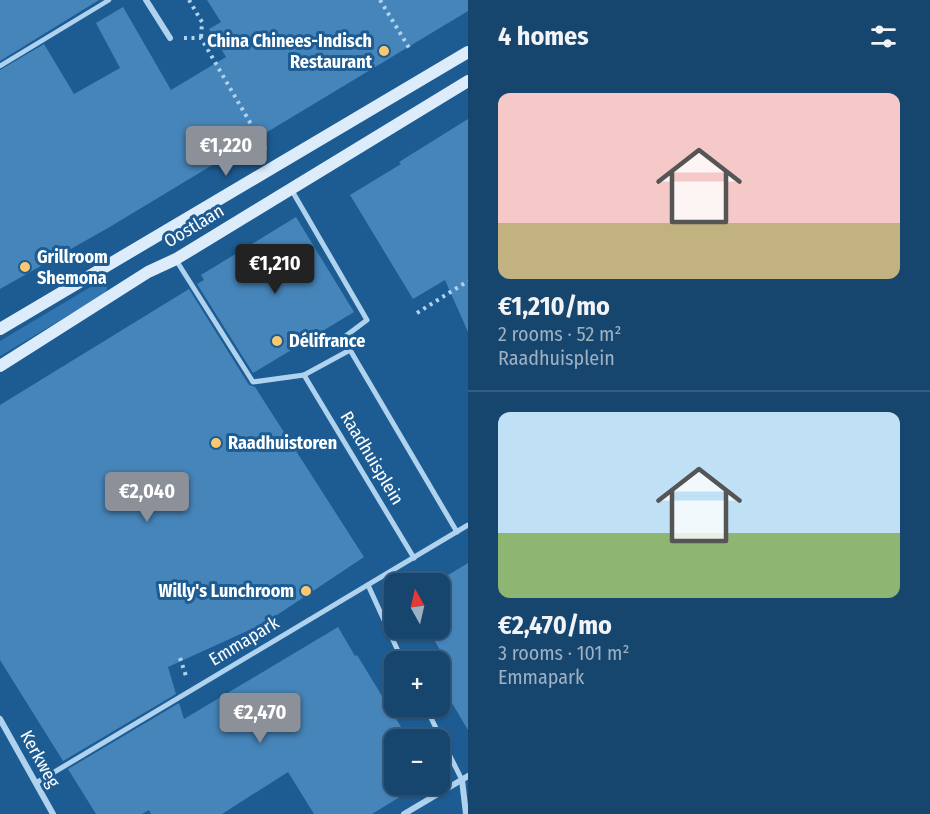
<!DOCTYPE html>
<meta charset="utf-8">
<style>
:root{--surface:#16456e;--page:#234f76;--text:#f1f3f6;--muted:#9eb1c2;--line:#355d81;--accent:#8c9099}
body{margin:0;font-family:"Fira Sans Condensed",sans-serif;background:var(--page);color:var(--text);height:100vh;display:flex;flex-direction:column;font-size:22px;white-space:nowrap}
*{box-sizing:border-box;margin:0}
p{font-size:20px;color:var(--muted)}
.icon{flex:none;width:33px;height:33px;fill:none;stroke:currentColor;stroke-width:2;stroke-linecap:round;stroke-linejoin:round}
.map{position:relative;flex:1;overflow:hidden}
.panel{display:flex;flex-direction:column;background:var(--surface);width:462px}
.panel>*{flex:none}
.needle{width:39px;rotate:352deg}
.tools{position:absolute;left:384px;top:573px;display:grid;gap:12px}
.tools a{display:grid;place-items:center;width:66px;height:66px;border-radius:12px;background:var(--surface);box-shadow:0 2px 4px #0004,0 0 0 2px var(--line);font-size:30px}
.price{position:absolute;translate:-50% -51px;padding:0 14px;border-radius:6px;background:var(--accent);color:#fff;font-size:20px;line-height:39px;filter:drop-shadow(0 2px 3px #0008)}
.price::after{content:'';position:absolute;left:50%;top:36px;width:18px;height:14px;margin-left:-9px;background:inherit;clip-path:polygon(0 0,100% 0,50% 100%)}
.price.active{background:#222;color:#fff}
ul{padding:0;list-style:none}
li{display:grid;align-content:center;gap:12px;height:318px;padding:0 30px}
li+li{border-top:2px solid var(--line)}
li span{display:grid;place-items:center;height:186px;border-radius:12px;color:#555}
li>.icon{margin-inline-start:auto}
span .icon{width:108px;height:108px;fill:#fffc;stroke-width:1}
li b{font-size:26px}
h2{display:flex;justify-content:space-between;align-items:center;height:72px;padding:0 30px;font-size:26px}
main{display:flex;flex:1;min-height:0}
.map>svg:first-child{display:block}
.green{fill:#3176b1}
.building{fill:#4685ba}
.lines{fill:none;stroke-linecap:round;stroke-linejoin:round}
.path{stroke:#afd2ee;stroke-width:4;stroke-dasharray:3 4.5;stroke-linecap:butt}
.service{stroke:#afd2ee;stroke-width:4.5}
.pedestrian{stroke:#afd2ee;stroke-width:5}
.minor{stroke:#afd2ee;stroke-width:6}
.secondary{stroke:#dcecfa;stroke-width:12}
.poi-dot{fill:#fdc76e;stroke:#1d5c93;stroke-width:2}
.labels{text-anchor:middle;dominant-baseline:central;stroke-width:6;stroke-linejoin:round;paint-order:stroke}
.poi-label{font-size:18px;font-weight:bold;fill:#fff;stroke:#1d5c93;text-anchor:start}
.street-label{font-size:18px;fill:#fff;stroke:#1d5c93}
</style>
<main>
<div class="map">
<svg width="468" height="814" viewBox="0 0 468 814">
<rect width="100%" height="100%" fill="#1d5c93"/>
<!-- green -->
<polygon class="green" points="109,276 106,293 0,356 0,341"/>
<!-- building -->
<g class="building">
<polygon points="0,0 99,0 0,61"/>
<polygon points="207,0 468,0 468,11 108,228 0,289 0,70 44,44 74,94 120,68 96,23 123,7 171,90 226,57 209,29 221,22"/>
<polygon points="468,119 468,332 445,280 413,299 350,195 401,164 399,162"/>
<polygon points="296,217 354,312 253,373 197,284 204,280 201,275"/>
<polygon points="189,289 249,385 255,387 364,557 265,623 168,667 176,694 63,761 0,660 0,405"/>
<polygon points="468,563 468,730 440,683 440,650 427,628 440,628 440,580"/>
<polygon points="338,627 355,656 357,655 409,740 394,740 394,784 421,784 372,814 314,814 288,772 222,814 151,814 149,810 142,814 96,814 68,769 179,703 184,719"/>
</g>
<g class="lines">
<!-- path -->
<g class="path">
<polyline points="189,0 202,22 201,38"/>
<polyline points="380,0 411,51"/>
<polyline points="184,38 201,38 266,150"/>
<polyline points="417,313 468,281"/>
<polyline points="180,658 186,676"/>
</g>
<!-- service -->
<polyline class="service" points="0,66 109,0"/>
<!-- pedestrian -->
<g class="pedestrian">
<polyline points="291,189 367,320 343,338 457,532"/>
<polyline points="176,260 253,382 304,375 414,558"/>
<polyline points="304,375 350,350"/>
<polyline points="368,585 403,662"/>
<polyline points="425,706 462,780"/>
<polyline points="36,783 468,525"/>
</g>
<!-- minor -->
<g class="minor">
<polyline points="146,0 170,38"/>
<polyline points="0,719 53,814"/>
<polyline points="462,780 466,814"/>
<polyline points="404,814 468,776"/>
</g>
<!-- secondary -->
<g class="secondary">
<polyline points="0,329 468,52"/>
<polyline points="0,366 148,272 176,259 468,81"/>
</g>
</g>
<!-- markers -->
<g class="poi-dot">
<circle cx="384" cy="51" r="6"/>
<circle cx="25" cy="267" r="6"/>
<circle cx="277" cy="341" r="6"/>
<circle cx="216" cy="443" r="6"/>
<circle cx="306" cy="591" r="6"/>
</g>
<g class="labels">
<!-- poi labels -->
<g class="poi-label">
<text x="372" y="41" text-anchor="end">China Chinees-Indisch<tspan x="372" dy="21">Restaurant</tspan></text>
<text x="37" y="257">Grillroom<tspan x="37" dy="21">Shemona</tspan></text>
<text x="289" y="341">Délifrance</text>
<text x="228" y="443">Raadhuistoren</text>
<text x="294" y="591" text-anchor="end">Willy's Lunchroom</text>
</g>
<!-- street labels -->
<g class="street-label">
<text transform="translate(194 226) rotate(-31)">Oostlaan</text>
<text transform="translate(372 458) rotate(59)">Raadhuisplein</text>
<text transform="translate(244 641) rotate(-31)">Emmapark</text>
<text transform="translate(40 759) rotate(61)">Kerkweg</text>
</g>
</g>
</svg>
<div class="tools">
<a><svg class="needle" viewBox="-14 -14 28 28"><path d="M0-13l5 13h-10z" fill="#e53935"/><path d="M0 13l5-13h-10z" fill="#9eb1c2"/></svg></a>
<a>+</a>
<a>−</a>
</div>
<b class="price" style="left:226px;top:177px">€1,220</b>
<b class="price active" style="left:275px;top:295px">€1,210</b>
<b class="price" style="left:147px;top:523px">€2,040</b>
<b class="price" style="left:260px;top:744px">€2,470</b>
</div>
<section class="panel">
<h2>4 homes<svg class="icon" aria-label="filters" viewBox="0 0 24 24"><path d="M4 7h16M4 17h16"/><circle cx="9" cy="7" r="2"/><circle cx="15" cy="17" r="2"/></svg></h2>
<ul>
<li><span style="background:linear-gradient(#f6c9c9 70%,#c2b280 0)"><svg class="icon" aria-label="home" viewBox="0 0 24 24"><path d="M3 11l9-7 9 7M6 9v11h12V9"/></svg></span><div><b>€1,210/mo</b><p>2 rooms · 52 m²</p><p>Raadhuisplein</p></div></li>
<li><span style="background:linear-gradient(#bfe0f5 65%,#8fb573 0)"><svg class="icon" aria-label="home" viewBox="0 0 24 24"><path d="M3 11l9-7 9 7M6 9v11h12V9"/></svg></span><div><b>€2,470/mo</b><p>3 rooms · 101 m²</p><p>Emmapark</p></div></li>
</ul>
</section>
</main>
